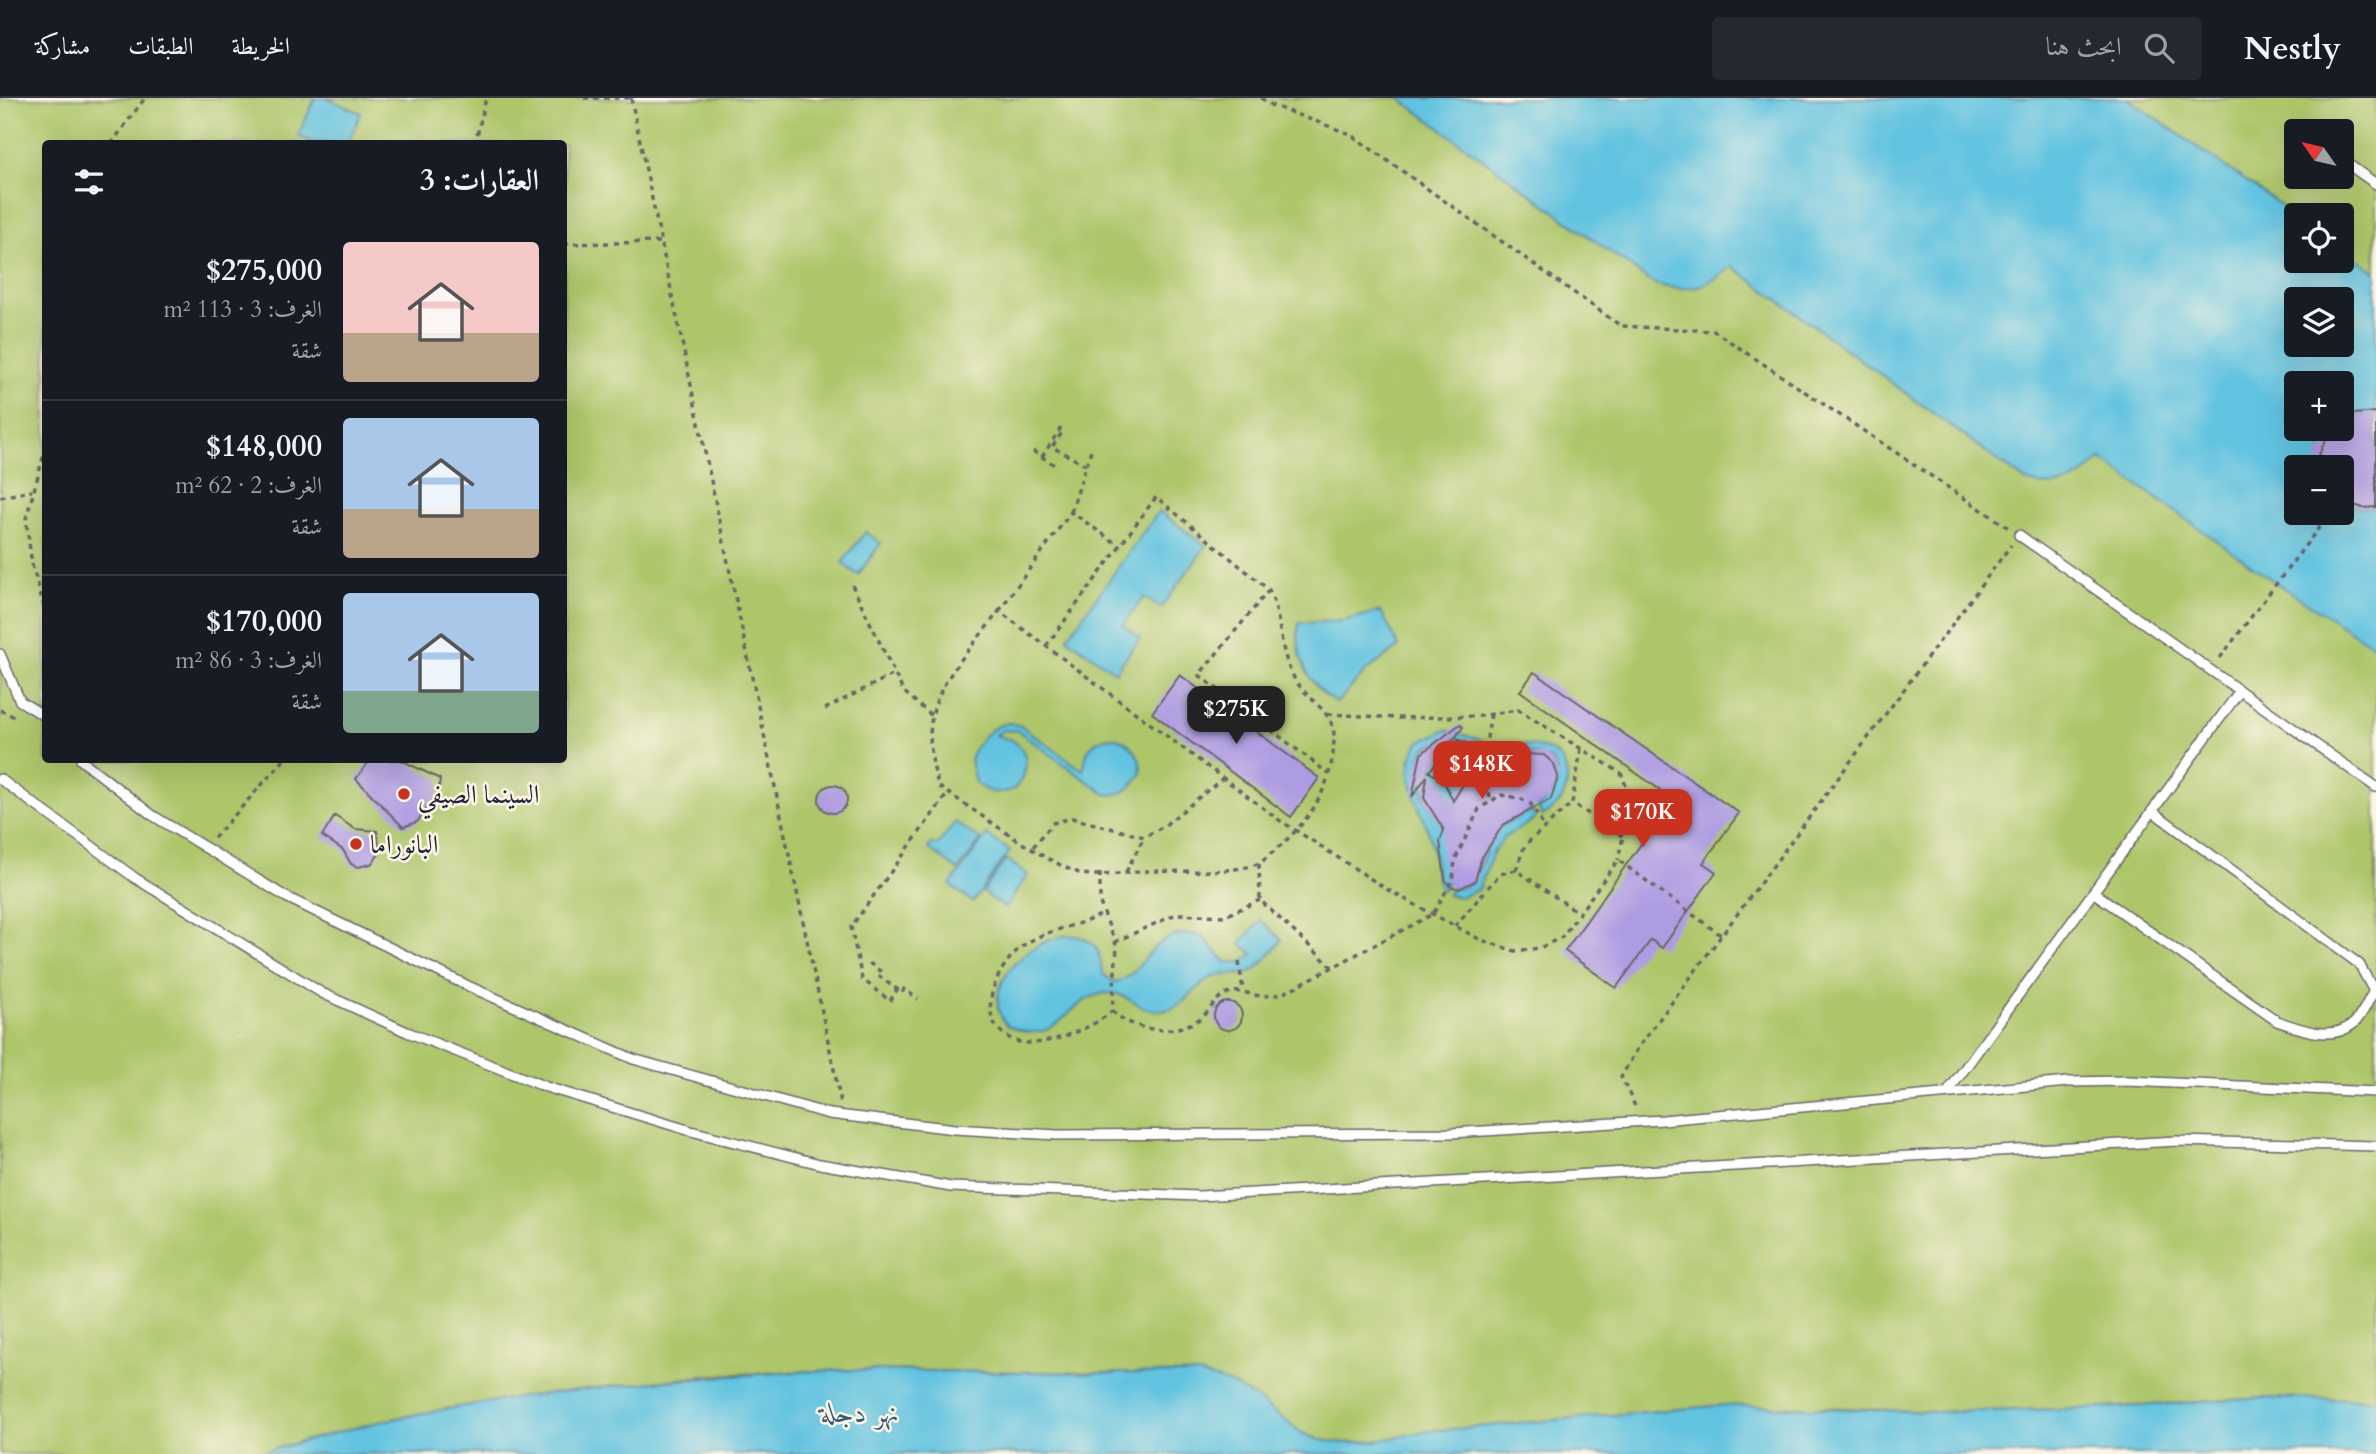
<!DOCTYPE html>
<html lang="ar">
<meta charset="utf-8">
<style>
:root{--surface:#171b24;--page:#242831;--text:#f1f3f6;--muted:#9ea1a6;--line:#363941;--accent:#c8321e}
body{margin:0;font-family:Cardo,Amiri,serif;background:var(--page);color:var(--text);direction:rtl;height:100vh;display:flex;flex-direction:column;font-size:26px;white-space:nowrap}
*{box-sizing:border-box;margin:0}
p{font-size:23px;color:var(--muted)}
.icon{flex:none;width:38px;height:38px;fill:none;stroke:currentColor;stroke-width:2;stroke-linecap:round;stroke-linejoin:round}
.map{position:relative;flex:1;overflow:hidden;direction:ltr}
.drawer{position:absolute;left:42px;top:42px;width:525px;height:623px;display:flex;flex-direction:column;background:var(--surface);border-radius:7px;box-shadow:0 7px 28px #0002;direction:rtl}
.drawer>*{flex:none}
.needle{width:46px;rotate:304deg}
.fabs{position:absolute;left:2284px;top:21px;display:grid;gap:14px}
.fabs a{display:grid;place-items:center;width:70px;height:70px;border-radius:7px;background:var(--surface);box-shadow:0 7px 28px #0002;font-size:35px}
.price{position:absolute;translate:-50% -60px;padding:0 16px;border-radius:14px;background:var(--accent);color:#fff;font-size:23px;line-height:46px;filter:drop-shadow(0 2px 4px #0008)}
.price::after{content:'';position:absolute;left:50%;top:42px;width:21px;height:16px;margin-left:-10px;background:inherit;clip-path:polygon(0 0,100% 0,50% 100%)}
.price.active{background:#222;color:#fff}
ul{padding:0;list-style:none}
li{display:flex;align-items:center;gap:21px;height:175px;padding:0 28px}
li+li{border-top:2px solid var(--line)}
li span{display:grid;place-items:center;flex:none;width:196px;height:140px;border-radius:7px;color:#555}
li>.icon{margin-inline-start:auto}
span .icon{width:84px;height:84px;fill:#fffc;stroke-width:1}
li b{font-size:30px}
h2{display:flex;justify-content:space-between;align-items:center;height:84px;padding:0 28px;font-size:30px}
header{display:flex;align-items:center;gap:42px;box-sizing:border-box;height:98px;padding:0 35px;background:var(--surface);border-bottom:2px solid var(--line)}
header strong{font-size:33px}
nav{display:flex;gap:38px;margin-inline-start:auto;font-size:24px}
.search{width:490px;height:63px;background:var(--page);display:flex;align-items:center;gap:18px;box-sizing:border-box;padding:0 24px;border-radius:7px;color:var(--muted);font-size:26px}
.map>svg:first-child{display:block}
.green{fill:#adc66b;stroke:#687453;stroke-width:2;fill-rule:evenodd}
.water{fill:#62c3e0;stroke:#42728e;stroke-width:2;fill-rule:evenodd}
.building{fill:#ae9ce2}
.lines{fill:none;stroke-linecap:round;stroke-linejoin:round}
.service-casing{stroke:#6c656b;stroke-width:12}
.path{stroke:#6c656b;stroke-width:3.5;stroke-dasharray:5 5;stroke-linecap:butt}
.service{stroke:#fff;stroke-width:9}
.poi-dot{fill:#c8321e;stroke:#fcf5e5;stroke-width:2.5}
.labels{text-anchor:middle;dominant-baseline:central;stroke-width:5;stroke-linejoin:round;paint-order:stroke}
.poi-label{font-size:26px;fill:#22223b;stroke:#fcf5e5;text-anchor:start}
.water-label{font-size:28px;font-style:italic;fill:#385a75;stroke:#fcf5e5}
</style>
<header>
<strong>Nestly</strong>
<div class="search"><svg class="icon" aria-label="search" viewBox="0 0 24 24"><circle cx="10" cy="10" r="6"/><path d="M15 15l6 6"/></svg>ابحث هنا</div>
<nav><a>الخريطة</a><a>الطبقات</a><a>مشاركة</a></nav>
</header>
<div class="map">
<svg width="2376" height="1356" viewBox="0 0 2376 1356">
<rect width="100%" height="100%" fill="#fcf5e5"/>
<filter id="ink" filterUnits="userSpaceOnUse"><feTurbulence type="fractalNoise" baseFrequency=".0143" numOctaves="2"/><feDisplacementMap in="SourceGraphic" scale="14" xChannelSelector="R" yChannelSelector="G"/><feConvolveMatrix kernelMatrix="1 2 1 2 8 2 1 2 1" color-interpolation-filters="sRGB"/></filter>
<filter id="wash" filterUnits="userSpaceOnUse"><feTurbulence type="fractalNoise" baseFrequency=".00686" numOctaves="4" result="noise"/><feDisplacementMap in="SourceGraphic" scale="28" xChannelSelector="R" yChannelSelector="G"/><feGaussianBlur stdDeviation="1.57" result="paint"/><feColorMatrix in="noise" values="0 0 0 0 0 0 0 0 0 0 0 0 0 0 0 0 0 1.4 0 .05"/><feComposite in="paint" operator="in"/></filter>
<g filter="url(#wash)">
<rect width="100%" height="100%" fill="#f4e1c5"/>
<!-- green -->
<path class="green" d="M0,0H2376V1301L2265,1300L2103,1310L1937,1314L1823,1309L1345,1345L1320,1342L1302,1335L1278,1319L1120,1275L839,1272L710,1277L478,1306L396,1320L253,1356H0ZM2296,33H2342V79H2296ZM46,46H564V662H46ZM2296,117H2342V163H2296ZM2296,201H2342V247H2296ZM2296,285H2342V331H2296ZM2296,369H2342V415H2296Z"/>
<!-- water -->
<g class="water">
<polygon points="315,0 327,0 361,15 348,45 314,45 298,38"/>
<path d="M1399,0H2127L2296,118V163H2342V150L2376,174V316H2354L2342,322V285H2296V331H2331L2322,345L2319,369H2296V415H2342V403L2363,410L2376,409V549L2282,489L2101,361C2078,384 2059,395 2026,383L1732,168C1707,190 1686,195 1654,186ZM2296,201H2342V247H2296Z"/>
<polygon points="1159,413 1206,448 1161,510 1144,499 1123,527 1140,540 1115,574 1067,540"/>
<polygon points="865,434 881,445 858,477 842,465"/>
<path d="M1381,513L1399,549L1365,574L1337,605C1308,588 1294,557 1299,525L1343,523Z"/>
<path d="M1009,625L1021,628L1083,672C1085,666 1085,657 1089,651C1110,625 1143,647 1141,675C1134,689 1121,699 1105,696L1018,633L1004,632L996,637C1001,640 1007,640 1012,642C1032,654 1028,678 1014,691C998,697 989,696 975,685L970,662C976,644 989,628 1009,625Z"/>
<path d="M1446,632L1482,642L1480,650L1456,641L1442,642L1425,650L1420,659L1424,700L1446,733L1445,780L1448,786L1442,793L1438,786C1435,769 1434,753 1429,737C1420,705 1396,674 1420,643Z"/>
<path d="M1488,644C1517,649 1569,639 1567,684C1565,702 1557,710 1542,718L1538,709C1556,700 1562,681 1552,662L1537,656L1486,652Z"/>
<path d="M1459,652L1466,657L1472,670L1456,713C1439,690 1422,682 1441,656Z"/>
<polygon points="1532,712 1535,721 1504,740 1493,755 1479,791 1460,799 1447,797 1453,789 1459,791 1473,785 1491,742 1503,727"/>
<polygon points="955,724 981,742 958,772 928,750 931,746 938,747"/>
<polygon points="987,737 1010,753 973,804 950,787"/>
<polygon points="1006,761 1028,777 1005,810 983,794"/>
<path d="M1261,822L1282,842C1274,851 1266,862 1257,870C1243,882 1226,872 1211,880C1190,892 1181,917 1152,912C1130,908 1124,889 1097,897C1065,906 1055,952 1007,927C968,884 1060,812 1094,847C1102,855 1099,867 1104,877L1115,884C1146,880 1147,825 1202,838L1226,864H1241L1253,856L1240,845Z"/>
<path d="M839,1272L1198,1276L1229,1285L1257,1301L1302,1335L1320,1342L1345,1345L1376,1343L1429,1333L1725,1307L1937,1314L2103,1310L2265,1300L2376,1301V1356H253C302,1345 350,1329 398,1320C543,1291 691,1278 839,1272Z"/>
</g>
<g id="blocks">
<!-- building -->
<g class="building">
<polygon points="2376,314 2376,409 2363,410 2342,403 2342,369 2319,369 2318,359 2330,331 2342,331 2342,322 2354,316"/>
<polygon points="1534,574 1739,715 1703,765 1716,774 1662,850 1651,842 1616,890 1565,853 1673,701 1520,593"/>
<polygon points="1180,577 1319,680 1291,719 1152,615"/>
<polygon points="1460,626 1463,629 1429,674 1443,682 1453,703 1472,672 1457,641 1492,654 1544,657 1554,666 1558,679 1551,701 1503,727 1481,761 1475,783 1459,791 1450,788 1445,781 1440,743 1444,732 1424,700 1427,678 1412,699 1421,656"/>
<polygon points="370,662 401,662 440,681 438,695 417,724 403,729 356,681"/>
<circle cx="833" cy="701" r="14"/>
<polygon points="335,718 355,731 377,733 380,755 371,766 358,769 351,766 343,752 322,738"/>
<circle cx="1228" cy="918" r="14"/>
</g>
</g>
</g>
<g filter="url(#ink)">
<use href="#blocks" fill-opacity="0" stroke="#6c656b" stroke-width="2"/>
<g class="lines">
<defs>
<g id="service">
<polyline points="2342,62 2376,86"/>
<polyline points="2019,437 2376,689"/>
<polyline points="0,556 20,603 46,619"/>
<polyline points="81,662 152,717 286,799 468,888 633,961 829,1016 955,1031 1057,1037 1451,1035 1663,1022 2068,984 2128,983 2376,994"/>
<polyline points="0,681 135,780 322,895 407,934 546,989 691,1033 820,1066 951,1089 1199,1098 2177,1043 2376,1048"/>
<polyline points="2152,713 2359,866 2375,895"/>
<path d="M2093,794L2277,923C2300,931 2331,944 2353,926C2362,919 2368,902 2374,893"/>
<polyline points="1947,995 2239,594"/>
</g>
</defs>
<!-- service casing -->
<use href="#service" class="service-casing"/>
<!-- path -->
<g class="path">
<polyline points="584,0 634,0"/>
<polyline points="631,0 841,1005"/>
<polyline points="1261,0 1271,7 1350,36 1621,228 1714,233 2009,430"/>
<polyline points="111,46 145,0"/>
<polyline points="475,46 486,0"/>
<polyline points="564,146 661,144"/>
<polyline points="46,349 26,421 32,467 46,515"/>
<polyline points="1033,353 1056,368"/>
<polyline points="1042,359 1060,331 1063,333 1052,349 1086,367"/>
<polyline points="0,399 32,393"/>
<polyline points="2342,399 2344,396"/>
<polyline points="1071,414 1091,352"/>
<polyline points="852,487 903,593 931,617"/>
<polyline points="1269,492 1199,577 1329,676"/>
<polyline points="999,513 1071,414 1120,448"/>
<path d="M1046,548L1156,399L1269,492C1283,521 1278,556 1296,583C1308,602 1334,614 1334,638C1334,684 1314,718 1280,748C1273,753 1267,761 1259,765C1238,776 1174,773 1148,773C1131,774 1095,780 1079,775C1035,759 980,715 939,689C912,603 951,578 999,513L1282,724L1297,733L1388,792L1481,842L1515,853L1540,850L1562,839L1618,762L1722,838"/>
<polyline points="2220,560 2330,415"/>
<polyline points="825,611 894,576"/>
<polyline points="0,612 15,619"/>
<polyline points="1328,616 1399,620 1479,618 1518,612 1621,675 1631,701 1618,762"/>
<polyline points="1491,616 1482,669 1491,702"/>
<polyline points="1581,651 1572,705 1624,739"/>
<polyline points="214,740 284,662"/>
<polyline points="1033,749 1053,725 1072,720 1144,739 1164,728 1223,680"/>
<polyline points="1259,766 1260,802 1332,869"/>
<polyline points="1516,772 1525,747 1571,706"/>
<polyline points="1126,774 1144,739"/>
<path d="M1100,775V805L1117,849L1112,913C1094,930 1040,952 1016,943C971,926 994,872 1020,850C1044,830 1078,830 1104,815"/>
<polyline points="1455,828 1500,776 1516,772 1579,815"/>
<polyline points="1115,844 1176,816 1225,818 1260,802"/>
<polyline points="1239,864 1243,892"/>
<polyline points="869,865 883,875 880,879 902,895 904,891 918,901"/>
<polyline points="898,890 890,903 862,881 851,829 948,695"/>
<path d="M1112,913C1134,934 1176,939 1202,919C1212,911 1215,899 1229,895C1242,891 1249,897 1261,898C1268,898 1275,897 1282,896L1433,816L1453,781L1455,762L1479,711L1501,697L1519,700L1530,705L1544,729"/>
<polyline points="1635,1008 1621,979 1638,950 2011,447"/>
</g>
<!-- service -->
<use href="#service" class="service"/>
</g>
</g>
<!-- markers -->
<g class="poi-dot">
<circle cx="404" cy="696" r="7"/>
<circle cx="356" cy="746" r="7"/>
</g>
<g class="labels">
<!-- poi labels -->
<g class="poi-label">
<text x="418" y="696">السينما الصيفي</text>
<text x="370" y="746">البانوراما</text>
</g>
<!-- water labels -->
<g class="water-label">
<text x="860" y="1315">نهر دجلة</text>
</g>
</g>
</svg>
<div class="fabs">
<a><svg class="needle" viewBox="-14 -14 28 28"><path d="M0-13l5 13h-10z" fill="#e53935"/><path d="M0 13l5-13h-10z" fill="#9ea1a6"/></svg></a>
<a><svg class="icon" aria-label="locate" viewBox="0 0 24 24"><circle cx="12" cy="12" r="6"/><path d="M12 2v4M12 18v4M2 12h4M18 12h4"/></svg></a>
<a><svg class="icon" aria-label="layers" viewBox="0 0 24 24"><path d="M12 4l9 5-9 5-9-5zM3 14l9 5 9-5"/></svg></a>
<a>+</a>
<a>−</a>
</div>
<b class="price active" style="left:1236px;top:648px">$275K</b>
<b class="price" style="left:1482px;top:703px">$148K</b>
<b class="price" style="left:1643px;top:751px">$170K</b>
<section class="drawer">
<h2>العقارات: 3<svg class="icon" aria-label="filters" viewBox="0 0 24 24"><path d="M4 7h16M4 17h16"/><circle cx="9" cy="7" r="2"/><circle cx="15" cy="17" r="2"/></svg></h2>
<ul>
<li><span style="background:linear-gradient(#f6c9c9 65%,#b9a48a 0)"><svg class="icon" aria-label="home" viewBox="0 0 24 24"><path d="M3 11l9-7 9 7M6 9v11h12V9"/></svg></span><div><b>$275,000</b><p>الغرف: 3 · 113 m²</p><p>شقة</p></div></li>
<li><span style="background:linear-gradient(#a9c7e8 65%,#b9a48a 0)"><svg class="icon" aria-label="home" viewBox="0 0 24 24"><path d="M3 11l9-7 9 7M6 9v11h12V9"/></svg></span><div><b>$148,000</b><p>الغرف: 2 · 62 m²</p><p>شقة</p></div></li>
<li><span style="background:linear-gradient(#a9c7e8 70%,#7fa58c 0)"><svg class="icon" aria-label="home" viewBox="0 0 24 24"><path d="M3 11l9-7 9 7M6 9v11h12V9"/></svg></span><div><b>$170,000</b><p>الغرف: 3 · 86 m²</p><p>شقة</p></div></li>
</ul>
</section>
</div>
